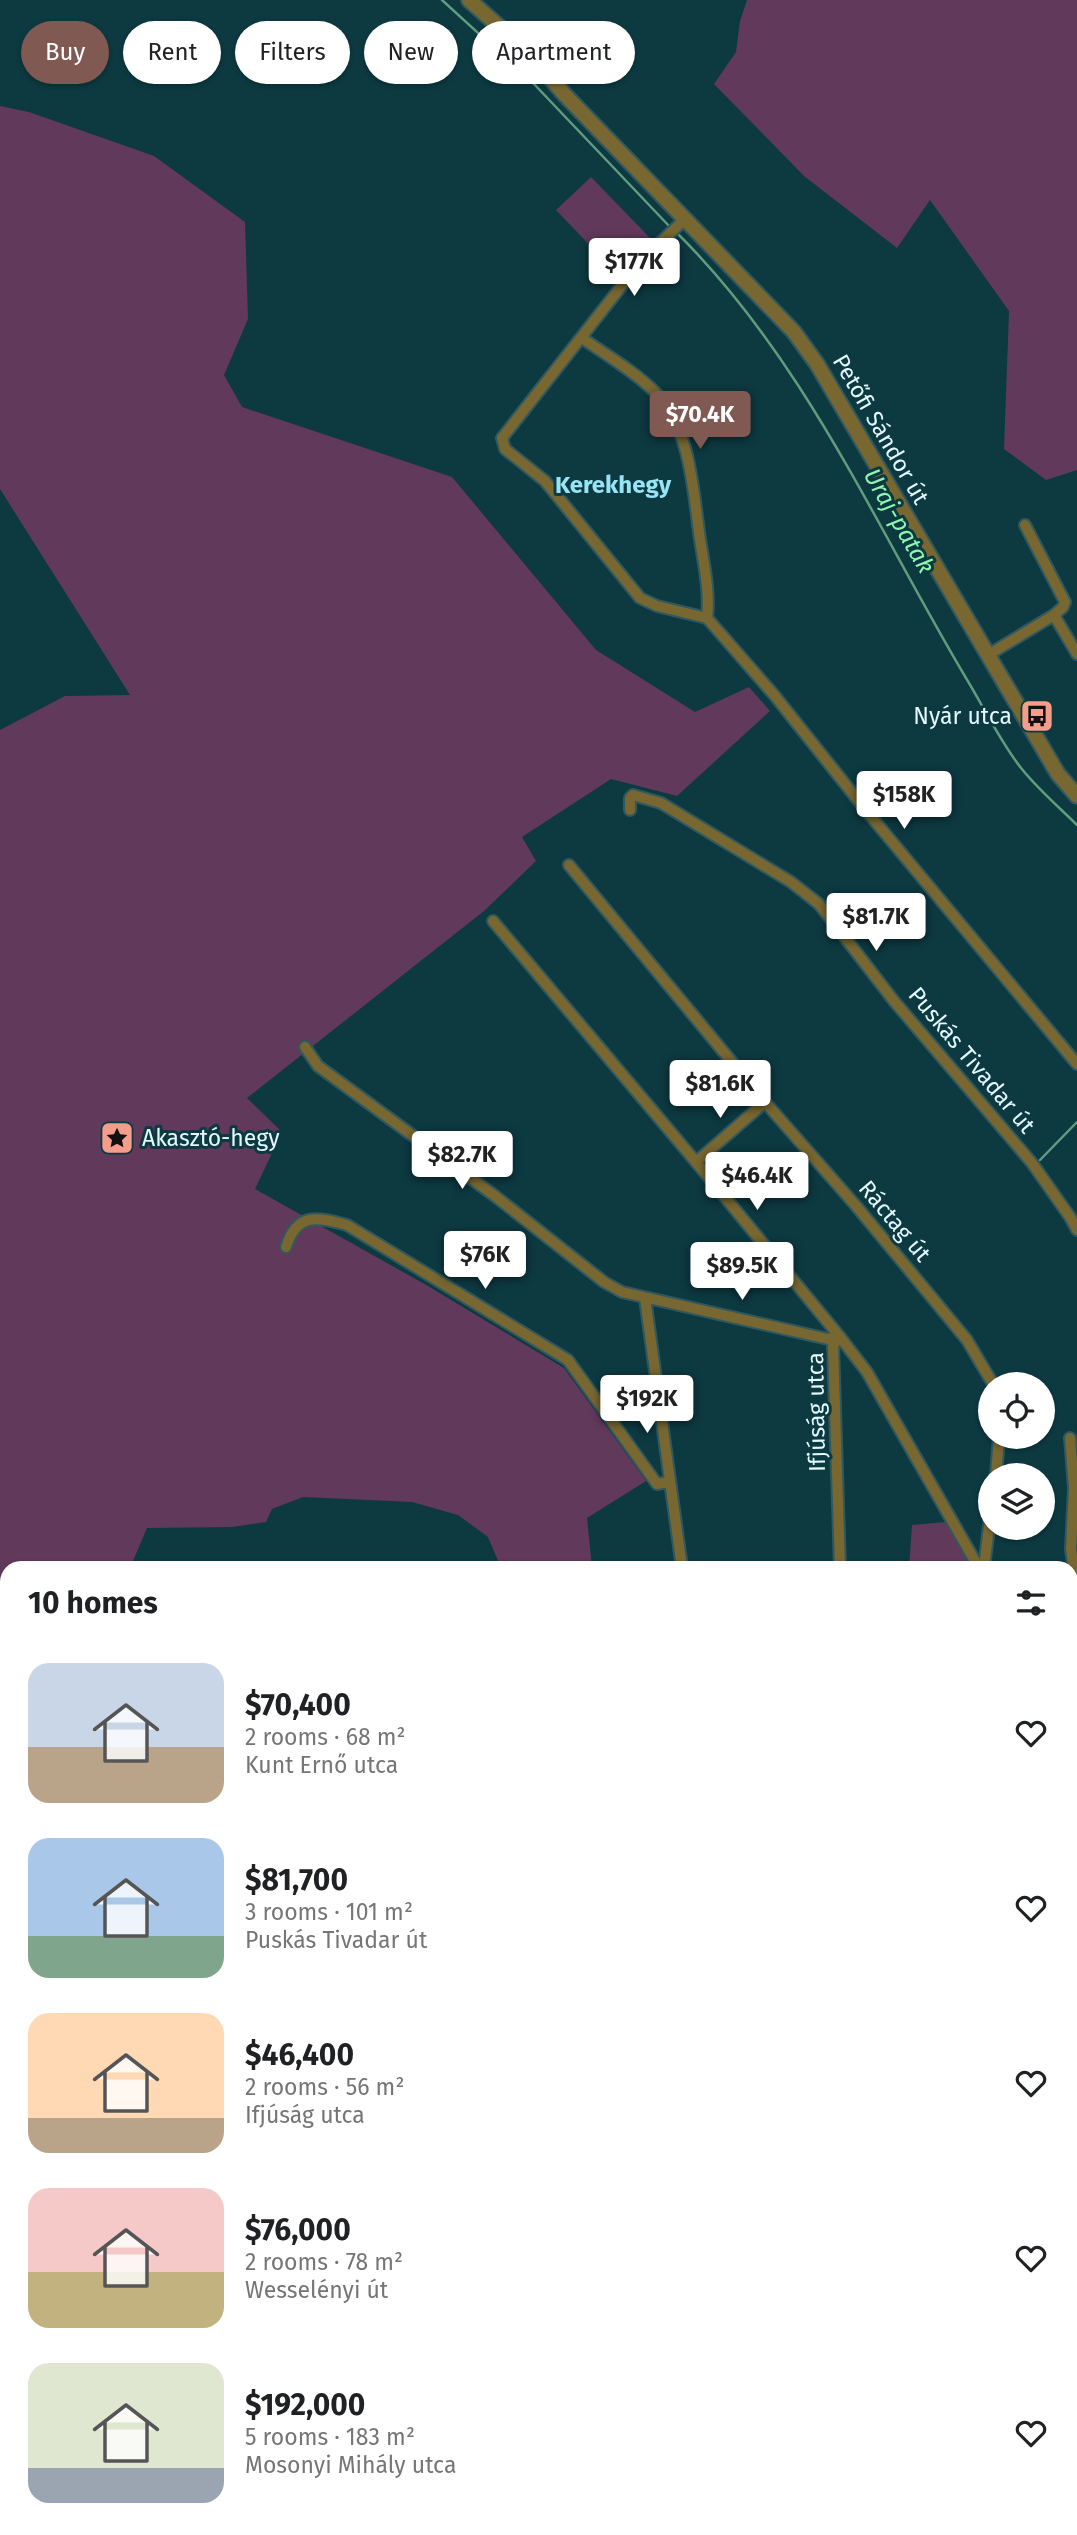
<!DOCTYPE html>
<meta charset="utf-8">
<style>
:root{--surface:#fff;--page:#f2f2f2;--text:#202124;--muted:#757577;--accent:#7f5952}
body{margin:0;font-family:"Fira Sans",sans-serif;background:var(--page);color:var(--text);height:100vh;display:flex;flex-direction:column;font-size:26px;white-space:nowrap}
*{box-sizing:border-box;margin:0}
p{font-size:23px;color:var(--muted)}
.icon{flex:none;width:38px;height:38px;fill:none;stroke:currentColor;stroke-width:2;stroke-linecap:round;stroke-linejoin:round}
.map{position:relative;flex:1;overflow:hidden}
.drawer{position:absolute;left:0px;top:1561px;width:1078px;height:975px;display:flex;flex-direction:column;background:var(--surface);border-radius:21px 21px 0 0;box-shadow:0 2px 5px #0004}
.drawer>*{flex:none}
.hud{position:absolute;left:21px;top:21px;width:700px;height:63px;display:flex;gap:14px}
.tools{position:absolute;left:978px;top:1372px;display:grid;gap:14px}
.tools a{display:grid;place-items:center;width:77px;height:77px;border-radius:50%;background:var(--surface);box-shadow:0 2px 5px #0004;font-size:35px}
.price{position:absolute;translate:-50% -60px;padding:0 16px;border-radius:7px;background:#fff;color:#222;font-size:23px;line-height:46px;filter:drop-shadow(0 2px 4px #0008)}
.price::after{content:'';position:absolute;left:50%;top:42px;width:21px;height:16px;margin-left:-10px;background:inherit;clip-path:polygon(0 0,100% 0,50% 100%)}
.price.on{background:var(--accent);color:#fff}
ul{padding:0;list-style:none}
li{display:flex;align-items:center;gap:21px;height:175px;padding:0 28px}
li span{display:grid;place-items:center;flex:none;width:196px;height:140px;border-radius:21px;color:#555}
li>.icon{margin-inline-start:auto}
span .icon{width:84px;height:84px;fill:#fffc;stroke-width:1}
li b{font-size:30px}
h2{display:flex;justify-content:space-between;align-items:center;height:84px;padding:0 28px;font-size:30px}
.pill{padding:0 24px;border-radius:32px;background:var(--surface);box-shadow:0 2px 5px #0004;font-size:24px;line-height:63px}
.pill.on{background:var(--accent);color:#fff}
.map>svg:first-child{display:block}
.green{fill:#61395b}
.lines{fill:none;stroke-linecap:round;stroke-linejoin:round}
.stream{stroke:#5f9d7c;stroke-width:2.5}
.minor-casing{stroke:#2f585f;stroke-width:14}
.tertiary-casing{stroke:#2f585f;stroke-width:18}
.primary-casing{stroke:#2f585f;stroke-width:21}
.minor{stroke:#786731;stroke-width:10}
.tertiary{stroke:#786731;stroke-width:14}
.primary{stroke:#b69b3f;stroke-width:18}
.labels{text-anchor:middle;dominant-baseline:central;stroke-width:6;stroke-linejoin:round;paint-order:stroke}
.street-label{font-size:23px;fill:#e3f9fe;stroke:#0d3941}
.poi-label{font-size:23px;fill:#e3f9fe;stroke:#0d3941;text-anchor:end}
.neighbourhood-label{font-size:24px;font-weight:bold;fill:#96e4f5;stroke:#0d3941}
.water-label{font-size:24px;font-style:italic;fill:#8ff7af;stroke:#0d3941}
</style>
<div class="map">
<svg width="1077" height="2535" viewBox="0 0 1077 2535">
<rect width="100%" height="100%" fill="#0d3941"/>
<!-- green -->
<g class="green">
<polygon points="747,0 1077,0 1077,470 1046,480 1004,449 1009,311 930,200 897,248 804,176 714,84 736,52 740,21"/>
<polygon points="0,106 29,112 154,156 245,222 248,319 224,375 242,407 452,477 596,650 695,712 749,687 770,711 677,796 611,779 522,837 536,861 484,911 247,1098 282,1132 255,1189 428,1286 564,1368 646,1481 587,1518 592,1568 501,1568 488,1537 458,1515 412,1502 303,1497 272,1509 266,1522 232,1527 147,1528 130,1568 7,1568 7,1872 0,1870 0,730 65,696 130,695 0,489"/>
<polygon points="591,177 651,239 624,264 608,247 599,255 556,210"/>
<polygon points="945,1522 972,1568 909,1568 912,1525"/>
<polygon points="0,2263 7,2266 7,2529 60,2529 52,2535 0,2535"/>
<polygon points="1071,2464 1077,2466 1077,2535 909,2535 885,2529 1071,2529"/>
<polygon points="306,2529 618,2529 617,2535 302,2535"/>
</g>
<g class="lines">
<!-- stream -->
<g class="stream">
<polyline points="442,0 534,84 670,227"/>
<path d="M675,231C804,358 875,525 966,678C983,706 998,737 1018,764C1034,786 1058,806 1077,825"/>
<polyline points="1040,1160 1077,1122"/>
<polyline points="0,2014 7,2014"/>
<polyline points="1071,2497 1077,2499"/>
<polyline points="319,2535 322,2529"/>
</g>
<defs>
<g id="minor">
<polyline points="685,219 642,260 502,438 505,449 545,481 640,598 657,606 707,618"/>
<path d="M582,338C606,355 634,371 655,392C691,429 693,491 700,539C704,565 710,592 707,618"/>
<polyline points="1054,615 1077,654"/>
<polyline points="707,618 775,696 869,814 1077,1064"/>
<polyline points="988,655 1054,615 1063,607 1065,602 1025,525"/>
<polyline points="630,810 630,798 633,795 661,803 791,882 819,904 894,1001 1032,1163 1070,1217 1077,1230"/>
<polyline points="569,865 765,1102 857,1207 967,1340 993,1384"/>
<polyline points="493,921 696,1162 840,1337 833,1345 840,1568"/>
<polyline points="305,1047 318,1066 495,1196 604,1282 622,1292 828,1339 840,1337 867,1372 979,1568"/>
<polyline points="696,1162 765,1102"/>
<path d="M286,1247C297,1212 317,1217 347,1225L568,1360L657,1484L669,1482"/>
<polyline points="645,1298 682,1568"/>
<polyline points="1070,1438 1074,1488 1071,1549 1077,1591"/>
<polyline points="996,1475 999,1437"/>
<polyline points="984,1568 990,1518"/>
<polyline points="1071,1794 1077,1797"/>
<polyline points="1071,1910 1077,1915"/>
<polyline points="0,1968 7,1970"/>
<polyline points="1071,2052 1077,2056"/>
<polyline points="1071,2188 1077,2189"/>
<polyline points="0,2258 7,2261"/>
<polyline points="1071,2261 1077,2262"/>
<polyline points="1071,2338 1077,2339"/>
<polyline points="629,2535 630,2529"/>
</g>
<polyline id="tertiary" points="469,0 529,53 564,94 794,332 817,364 1058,774 1077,796"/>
<g id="primary">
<polyline points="952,2529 977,2535"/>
<polyline points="82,2535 90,2529"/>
</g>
</defs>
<!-- minor casing -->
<use href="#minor" class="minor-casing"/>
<!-- tertiary casing -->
<use href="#tertiary" class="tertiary-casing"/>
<!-- primary casing -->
<use href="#primary" class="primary-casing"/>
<!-- minor -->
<use href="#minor" class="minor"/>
<!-- tertiary -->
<use href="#tertiary" class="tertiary"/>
<!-- primary -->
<use href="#primary" class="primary"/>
</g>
<!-- icons -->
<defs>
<symbol id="bus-square" viewBox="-11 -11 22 22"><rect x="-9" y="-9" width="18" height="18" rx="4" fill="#f49d8b" stroke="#0d3941"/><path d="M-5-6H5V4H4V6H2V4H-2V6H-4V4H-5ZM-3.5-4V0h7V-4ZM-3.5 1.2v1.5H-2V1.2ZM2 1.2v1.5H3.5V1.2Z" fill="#111"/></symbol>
<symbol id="sight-square" viewBox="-11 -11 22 22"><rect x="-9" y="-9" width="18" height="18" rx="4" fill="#f49d8b" stroke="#0d3941"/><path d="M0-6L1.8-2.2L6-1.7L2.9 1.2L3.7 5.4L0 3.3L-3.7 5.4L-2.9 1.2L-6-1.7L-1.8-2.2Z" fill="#111"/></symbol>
</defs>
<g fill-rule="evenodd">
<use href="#bus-square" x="1018" y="697" width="38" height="38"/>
<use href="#sight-square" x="98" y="1119" width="38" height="38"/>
</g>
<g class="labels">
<!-- street labels -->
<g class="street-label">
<text transform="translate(881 429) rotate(60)">Petőfi Sándor út</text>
<text transform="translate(972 1060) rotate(50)">Puskás Tivadar út</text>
<text transform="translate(895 1221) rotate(50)">Ráctag út</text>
<text transform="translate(816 1412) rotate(-91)">Ifjúság utca</text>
</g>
<!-- poi labels -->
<g class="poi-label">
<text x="1012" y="716">Nyár utca</text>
<text x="142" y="1138" text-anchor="start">Akasztó-hegy</text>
</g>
<!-- neighbourhood labels -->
<g class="neighbourhood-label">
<text x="613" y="485">Kerekhegy</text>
</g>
<!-- water labels -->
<g class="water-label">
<text transform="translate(899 521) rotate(60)">Uraj-patak</text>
</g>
</g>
</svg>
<div class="tools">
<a><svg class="icon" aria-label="locate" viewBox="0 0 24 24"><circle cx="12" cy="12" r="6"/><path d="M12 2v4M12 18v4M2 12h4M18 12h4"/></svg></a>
<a><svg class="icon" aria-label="layers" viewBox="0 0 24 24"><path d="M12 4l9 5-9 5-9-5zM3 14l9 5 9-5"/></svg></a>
</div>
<b class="price" style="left:634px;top:298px">$177K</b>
<b class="price on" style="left:700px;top:451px">$70.4K</b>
<b class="price" style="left:904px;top:831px">$158K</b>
<b class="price" style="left:876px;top:953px">$81.7K</b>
<b class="price" style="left:720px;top:1120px">$81.6K</b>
<b class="price" style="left:462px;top:1191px">$82.7K</b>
<b class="price" style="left:757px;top:1212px">$46.4K</b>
<b class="price" style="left:485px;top:1291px">$76K</b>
<b class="price" style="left:742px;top:1302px">$89.5K</b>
<b class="price" style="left:647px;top:1435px">$192K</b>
<div class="hud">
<a class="pill on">Buy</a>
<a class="pill">Rent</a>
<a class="pill">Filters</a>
<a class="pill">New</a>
<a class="pill">Apartment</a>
</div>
<section class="drawer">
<h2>10 homes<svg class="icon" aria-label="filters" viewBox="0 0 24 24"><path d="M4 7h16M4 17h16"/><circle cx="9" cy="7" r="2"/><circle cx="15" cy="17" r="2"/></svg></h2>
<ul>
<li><span style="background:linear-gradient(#c9d6e8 60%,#b9a48a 0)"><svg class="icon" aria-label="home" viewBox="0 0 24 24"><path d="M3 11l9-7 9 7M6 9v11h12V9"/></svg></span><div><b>$70,400</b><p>2 rooms · 68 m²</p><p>Kunt Ernő utca</p></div><svg class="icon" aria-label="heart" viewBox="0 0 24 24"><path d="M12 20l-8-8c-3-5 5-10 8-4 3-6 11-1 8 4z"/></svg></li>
<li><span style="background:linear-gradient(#a9c7e8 70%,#7fa58c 0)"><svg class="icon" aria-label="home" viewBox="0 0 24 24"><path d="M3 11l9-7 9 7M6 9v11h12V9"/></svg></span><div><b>$81,700</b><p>3 rooms · 101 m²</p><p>Puskás Tivadar út</p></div><svg class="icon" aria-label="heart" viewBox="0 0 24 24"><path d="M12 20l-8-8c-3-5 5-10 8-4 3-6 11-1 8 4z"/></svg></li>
<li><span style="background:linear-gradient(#ffd9b3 75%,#b9a48a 0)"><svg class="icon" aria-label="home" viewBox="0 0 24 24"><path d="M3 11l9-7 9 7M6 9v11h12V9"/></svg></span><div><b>$46,400</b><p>2 rooms · 56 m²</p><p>Ifjúság utca</p></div><svg class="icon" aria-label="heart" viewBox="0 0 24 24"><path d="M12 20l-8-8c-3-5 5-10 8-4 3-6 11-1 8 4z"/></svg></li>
<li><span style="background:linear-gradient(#f6c9c9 60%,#c2b280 0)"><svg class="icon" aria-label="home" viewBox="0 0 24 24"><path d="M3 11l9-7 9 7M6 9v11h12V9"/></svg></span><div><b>$76,000</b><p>2 rooms · 78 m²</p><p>Wesselényi út</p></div><svg class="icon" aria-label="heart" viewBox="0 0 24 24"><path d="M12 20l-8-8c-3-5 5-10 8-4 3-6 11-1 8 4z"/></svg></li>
<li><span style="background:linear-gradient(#dfe7d0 75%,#9aa5b1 0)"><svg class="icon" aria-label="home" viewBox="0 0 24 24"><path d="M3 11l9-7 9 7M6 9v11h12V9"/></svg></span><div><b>$192,000</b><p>5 rooms · 183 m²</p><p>Mosonyi Mihály utca</p></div><svg class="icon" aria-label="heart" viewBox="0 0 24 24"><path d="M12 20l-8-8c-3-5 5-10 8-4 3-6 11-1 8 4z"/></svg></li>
</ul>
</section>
</div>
